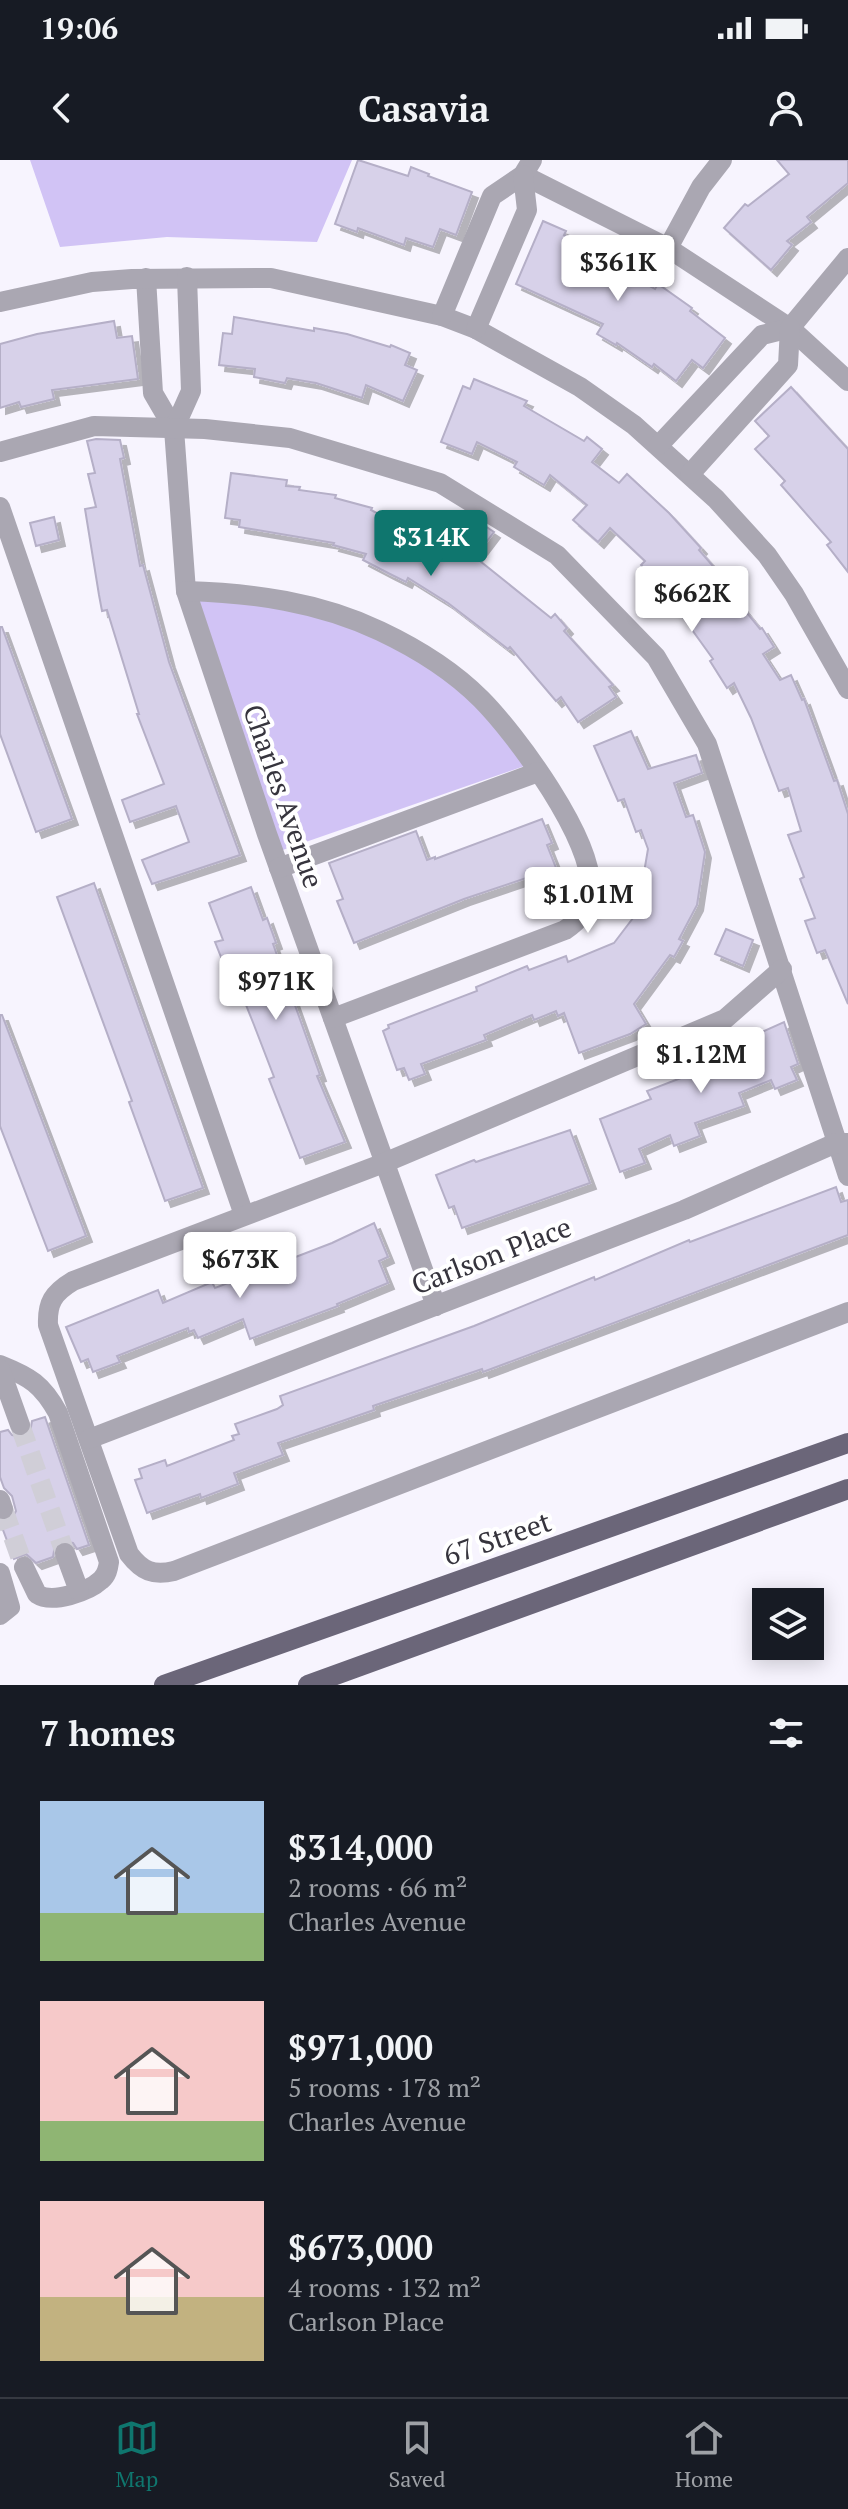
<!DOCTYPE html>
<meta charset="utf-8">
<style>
:root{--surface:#171b24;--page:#242831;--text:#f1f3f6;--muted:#9ea1a6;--line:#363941;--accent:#0f766e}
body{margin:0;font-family:"PT Serif",serif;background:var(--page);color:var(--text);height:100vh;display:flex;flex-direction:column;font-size:30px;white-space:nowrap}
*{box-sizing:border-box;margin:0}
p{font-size:26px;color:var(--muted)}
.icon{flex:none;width:44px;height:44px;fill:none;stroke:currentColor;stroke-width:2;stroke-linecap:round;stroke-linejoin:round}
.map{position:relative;height:1525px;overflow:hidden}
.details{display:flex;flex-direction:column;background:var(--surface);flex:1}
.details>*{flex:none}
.fabs{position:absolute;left:752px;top:1428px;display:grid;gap:16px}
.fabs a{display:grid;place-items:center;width:72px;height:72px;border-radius:0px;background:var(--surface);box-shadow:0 4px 20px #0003;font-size:40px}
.price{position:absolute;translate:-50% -68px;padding:0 18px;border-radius:8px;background:#fff;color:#222;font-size:26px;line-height:52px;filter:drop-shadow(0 2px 4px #0008)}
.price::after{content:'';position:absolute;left:50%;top:48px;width:24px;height:18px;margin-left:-12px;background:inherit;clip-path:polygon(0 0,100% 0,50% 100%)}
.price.active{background:var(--accent);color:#fff}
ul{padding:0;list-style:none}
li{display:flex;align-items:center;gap:24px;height:200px;padding:0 40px}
li span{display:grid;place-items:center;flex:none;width:224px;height:160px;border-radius:0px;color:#555}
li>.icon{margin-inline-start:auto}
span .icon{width:96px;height:96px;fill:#fffc;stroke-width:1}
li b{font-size:34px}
h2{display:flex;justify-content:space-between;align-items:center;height:96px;padding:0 40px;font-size:34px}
.status{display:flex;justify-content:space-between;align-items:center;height:56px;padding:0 40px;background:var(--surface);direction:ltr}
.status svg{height:22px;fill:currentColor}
header{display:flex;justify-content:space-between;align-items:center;height:104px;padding:0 40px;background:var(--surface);font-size:36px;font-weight:600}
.dock{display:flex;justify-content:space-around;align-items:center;height:112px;border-top:2px solid var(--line);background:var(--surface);font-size:22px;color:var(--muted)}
.dock a{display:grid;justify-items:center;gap:4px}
.dock .active{color:var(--accent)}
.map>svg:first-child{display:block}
.green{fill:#d1c3f5}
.building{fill:#d7d1e9;stroke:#b5afc7;stroke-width:2;filter:url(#shadow)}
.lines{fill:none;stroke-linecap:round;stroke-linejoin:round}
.minor-tunnel{stroke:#d0ced7;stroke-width:20;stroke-dasharray:20 10;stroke-linecap:butt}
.minor{stroke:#aaa7b2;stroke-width:20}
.major{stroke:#6b6679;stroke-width:20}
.labels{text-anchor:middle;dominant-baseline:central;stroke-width:8;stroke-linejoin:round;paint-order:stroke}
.street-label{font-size:28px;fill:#36343d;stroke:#fff}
</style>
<div class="status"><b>19:06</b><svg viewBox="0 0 49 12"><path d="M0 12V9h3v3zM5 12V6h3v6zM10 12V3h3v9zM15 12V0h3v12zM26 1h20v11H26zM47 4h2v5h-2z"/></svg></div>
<header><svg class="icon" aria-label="back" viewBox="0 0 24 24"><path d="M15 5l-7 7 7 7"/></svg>Casavia<svg class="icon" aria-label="person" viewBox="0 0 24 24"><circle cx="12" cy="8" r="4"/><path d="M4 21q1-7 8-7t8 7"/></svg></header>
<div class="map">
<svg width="848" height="1525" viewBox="0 0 848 1525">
<defs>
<filter id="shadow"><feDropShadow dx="6" dy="6" stdDeviation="0" flood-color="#0004"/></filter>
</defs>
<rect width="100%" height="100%" fill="#f7f4fe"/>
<!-- green -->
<g class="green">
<polygon points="30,0 352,0 317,82 167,77 60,87"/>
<polygon points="186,431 330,451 443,508 533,603 274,693"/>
</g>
<!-- building -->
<g class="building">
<polygon points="358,0 408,16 411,7 429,14 428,16 472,32 456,75 440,69 433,87 406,78 404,85 358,68 357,72 335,64"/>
<polygon points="777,0 848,0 848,23 807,57 811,62 787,81 792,85 771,110 724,68 745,44 748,46 789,14"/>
<polygon points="543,61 566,71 564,75 615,101 613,106 655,129 658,124 692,148 690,151 725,178 703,208 692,200 676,221 654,204 652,207 617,183 616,185 597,174 603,164 516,124"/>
<polygon points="234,157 314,171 314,168 347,174 390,187 391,185 410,193 405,205 417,210 403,241 366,225 362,238 316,223 287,218 285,223 254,217 255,209 219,205 223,173 232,174"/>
<polygon points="114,161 117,178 132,176 138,219 52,230 54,239 21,247 19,242 0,248 0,184 37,174"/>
<polygon points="474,219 527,241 524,246 584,281 587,277 602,289 592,302 619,323 627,314 669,353 701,388 699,390 725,420 722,422 760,469 762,468 774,487 763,494 780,520 791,515 802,540 804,539 834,621 837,620 848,654 848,844 825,790 817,793 805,761 815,758 800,719 804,717 788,675 801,671 788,628 779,631 751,558 734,523 727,528 710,501 713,499 667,435 669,433 641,405 645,401 610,368 598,382 573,360 587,345 550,315 544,325 514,307 517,302 477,282 472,294 441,282 463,226 470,229"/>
<polygon points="791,227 848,289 848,412 827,385 831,382 781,325 785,321 755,289 769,276 755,261"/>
<polygon points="96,279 120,280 124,298 120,299 140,406 143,405 169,502 240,695 152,724 142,700 189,682 176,646 130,662 122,640 164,624 137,554 139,554 107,450 102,451 99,435 85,349 96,347 88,314 95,313 87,281"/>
<polygon points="231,313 287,320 286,326 300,327 299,330 336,335 335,338 372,348 371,350 416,374 419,369 452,386 473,358 494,372 475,397 551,458 555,454 567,468 564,471 613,525 609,527 616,537 578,562 561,537 556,541 510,487 508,489 448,443 408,418 406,422 390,414 363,400 366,394 333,385 334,383 239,367 240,360 225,358"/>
<polygon points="54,357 59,380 36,386 30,363"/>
<polygon points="0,467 2,467 72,659 36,672 0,574"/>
<polygon points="631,571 648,609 696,595 702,613 674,623 686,657 693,655 705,692 697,745 679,779 683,781 674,797 670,795 634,844 646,864 630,874 579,893 564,853 558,856 556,851 534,860 532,855 484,875 486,880 421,904 425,914 409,920 404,908 397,910 383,871 389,868 388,865 477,831 476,827 527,806 529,810 566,796 568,802 614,783 633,758 638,748 648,689 641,670 636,672 624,639 618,641 594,586"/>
<polygon points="542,659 552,683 547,685 556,708 464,739 354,783 337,741 343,739 329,703 416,671 427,700 435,697 435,699"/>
<polygon points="94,723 203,1028 165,1041 129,942 132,941 57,737"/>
<polygon points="251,727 263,760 267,758 276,783 273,784 320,915 317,916 345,982 300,998 269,919 274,917 254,865 228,800 223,802 215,782 223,780 209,743"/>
<polygon points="726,769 753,780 743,806 715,794"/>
<polygon points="0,855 2,855 86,1076 48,1091 0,966"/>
<polygon points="784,862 798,904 791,907 797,920 775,929 771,920 739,933 744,946 695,963 700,976 674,986 670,975 639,989 645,1003 620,1012 600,959 651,939 647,931 702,910 698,901"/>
<polygon points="570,970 590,1023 462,1068 454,1046 449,1048 436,1015 474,1000 476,1002"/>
<polygon points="836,1027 841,1042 848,1040 848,1075 483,1212 482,1209 432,1226 373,1246 374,1250 278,1283 283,1295 234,1313 238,1324 201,1338 200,1334 147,1353 135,1320 142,1318 139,1309 165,1300 167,1306 234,1280 232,1276 239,1274 235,1264 277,1249 283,1245 280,1236 474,1166 594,1117 595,1120 689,1080 690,1082"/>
<polygon points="374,1063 388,1097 379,1101 388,1123 337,1144 338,1146 250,1179 243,1159 198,1178 194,1170 189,1172 188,1168 117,1196 120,1202 93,1212 88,1199 81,1202 66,1167 158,1130 163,1143 212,1122 215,1128 332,1083"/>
<polygon points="45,1257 89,1385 77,1389 73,1383 61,1381 55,1385 53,1397 36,1403 26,1394 14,1399 0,1362 12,1358 16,1351 12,1336 4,1328 0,1317 0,1272 8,1270 12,1275 24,1277 30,1273 32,1261"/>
</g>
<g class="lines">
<!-- minor-tunnel -->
<g class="minor-tunnel">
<polyline points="20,1265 65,1393"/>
<polyline points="3,1349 24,1407"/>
</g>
<!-- minor -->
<g class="minor">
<polyline points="523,15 668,88 790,168 848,221"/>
<polyline points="668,88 701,27 722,0"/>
<polyline points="146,118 153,233 174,269 186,431 267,674 436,1146"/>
<polyline points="0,142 92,122 132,119 271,118 442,156 476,169 580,227 634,265 716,339 767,395 794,434 848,529"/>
<polyline points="442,156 492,36 523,15 532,0"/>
<polyline points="476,169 527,50 523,15"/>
<polyline points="174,269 191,231 187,117"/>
<polyline points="659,285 762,175 790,168 848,98"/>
<polyline points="0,292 94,266 205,269 290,278 440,323 557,395 656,497 707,584 848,1016"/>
<polyline points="690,314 788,205 790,168"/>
<polyline points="0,347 244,1055"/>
<path d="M186,431C253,433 319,442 380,471C416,488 453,511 481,539C515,573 596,682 590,731C589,748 579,761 565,770L333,858"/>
<polyline points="279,708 538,612"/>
<path d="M782,809L725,859L384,1003L73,1121C53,1133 47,1143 48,1165L129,1394C142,1411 153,1416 174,1411L848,1152"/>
<path d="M0,1205C30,1217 42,1224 58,1253L109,1402C108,1409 107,1415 101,1420C88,1432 52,1444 37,1434L24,1407"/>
<polyline points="0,1209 20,1265"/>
<polyline points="89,1279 684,1050 836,983 848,983"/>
<polyline points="0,1340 3,1349"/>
<polyline points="65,1393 79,1431"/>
<polyline points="0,1413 10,1447 0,1455"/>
</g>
<!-- major -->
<g class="major">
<polyline points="164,1525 848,1283"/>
<polyline points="308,1525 848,1329"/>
</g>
</g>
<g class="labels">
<!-- street labels -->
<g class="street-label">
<text transform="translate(284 636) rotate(71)">Charles Avenue</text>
<text transform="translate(491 1095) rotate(-21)">Carlson Place</text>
<text transform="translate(497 1378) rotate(-19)">67 Street</text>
</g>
</g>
</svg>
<div class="fabs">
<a><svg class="icon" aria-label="layers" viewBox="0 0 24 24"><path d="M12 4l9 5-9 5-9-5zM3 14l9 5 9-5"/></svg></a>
</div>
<b class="price" style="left:618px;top:143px">$361K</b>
<b class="price active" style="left:431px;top:418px">$314K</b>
<b class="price" style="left:692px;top:474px">$662K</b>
<b class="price" style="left:588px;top:775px">$1.01M</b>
<b class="price" style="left:276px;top:862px">$971K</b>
<b class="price" style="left:701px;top:935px">$1.12M</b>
<b class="price" style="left:240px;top:1140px">$673K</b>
</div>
<section class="details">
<h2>7 homes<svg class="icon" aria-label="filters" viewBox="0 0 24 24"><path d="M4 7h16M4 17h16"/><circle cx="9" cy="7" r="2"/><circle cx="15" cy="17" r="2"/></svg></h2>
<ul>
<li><span style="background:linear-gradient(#a9c7e8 70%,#8fb573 0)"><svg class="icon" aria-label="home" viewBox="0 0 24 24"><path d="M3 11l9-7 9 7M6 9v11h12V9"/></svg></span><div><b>$314,000</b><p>2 rooms · 66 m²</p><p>Charles Avenue</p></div></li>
<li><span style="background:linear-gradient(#f6c9c9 75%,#8fb573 0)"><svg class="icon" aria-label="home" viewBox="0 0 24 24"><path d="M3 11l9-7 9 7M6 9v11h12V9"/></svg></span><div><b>$971,000</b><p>5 rooms · 178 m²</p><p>Charles Avenue</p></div></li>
<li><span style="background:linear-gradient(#f6c9c9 60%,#c2b280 0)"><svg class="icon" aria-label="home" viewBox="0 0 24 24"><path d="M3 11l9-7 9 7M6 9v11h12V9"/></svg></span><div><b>$673,000</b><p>4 rooms · 132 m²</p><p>Carlson Place</p></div></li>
</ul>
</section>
<nav class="dock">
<a class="active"><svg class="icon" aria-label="map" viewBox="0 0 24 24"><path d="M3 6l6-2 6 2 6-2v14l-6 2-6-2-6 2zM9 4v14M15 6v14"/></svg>Map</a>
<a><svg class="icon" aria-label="saved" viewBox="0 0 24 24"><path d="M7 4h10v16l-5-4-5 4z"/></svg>Saved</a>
<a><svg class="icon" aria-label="home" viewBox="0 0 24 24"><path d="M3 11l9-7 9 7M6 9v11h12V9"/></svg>Home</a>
</nav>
